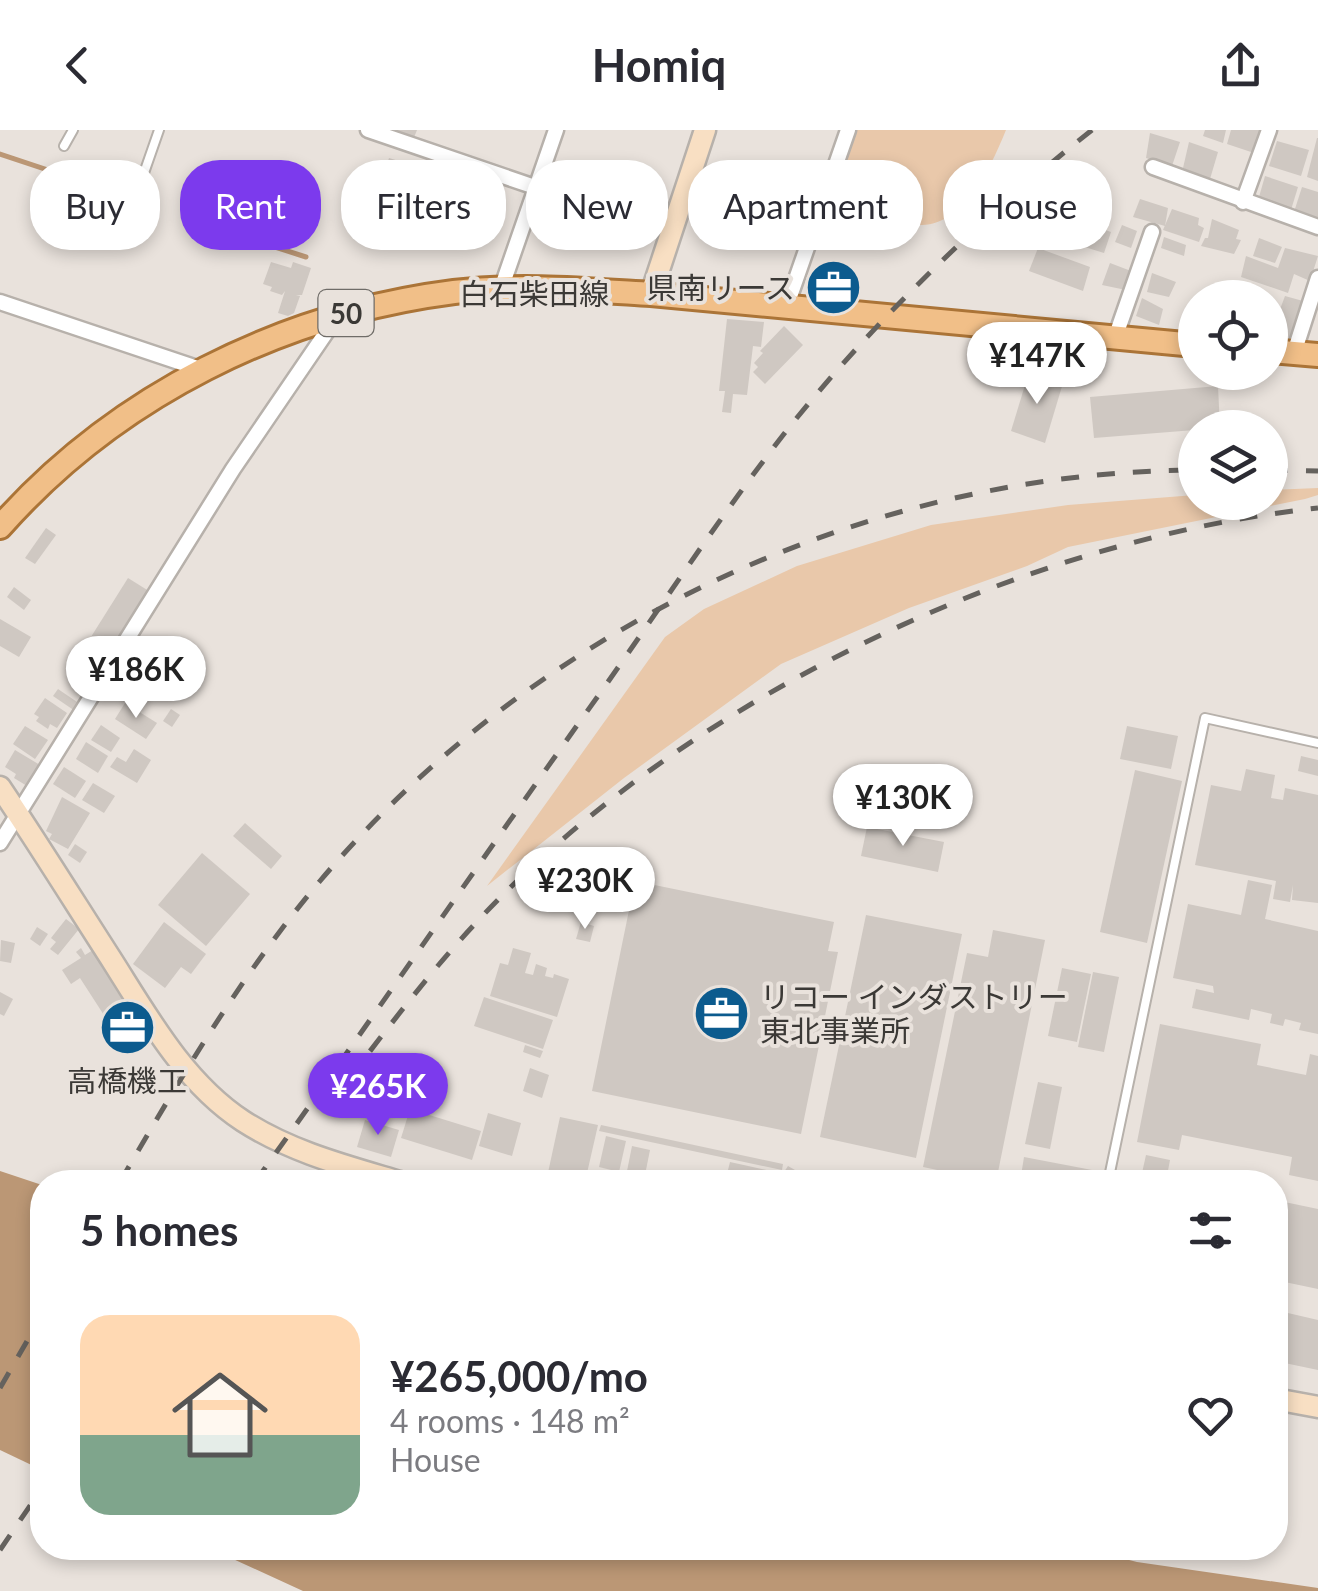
<!DOCTYPE html>
<meta charset="utf-8">
<style>
:root{--surface:#fff;--page:#f2f2f3;--text:#2b2b33;--muted:#7c7c81;--accent:#7c3aed}
body{margin:0;font-family:Lato,"Noto Sans JP",sans-serif;background:var(--page);color:var(--text);height:100vh;display:flex;flex-direction:column;font-size:38px;white-space:nowrap}
*{box-sizing:border-box;margin:0}
p{font-size:32px;color:var(--muted)}
.icon{flex:none;width:55px;height:55px;fill:none;stroke:currentColor;stroke-width:2;stroke-linecap:round;stroke-linejoin:round}
.map{position:relative;flex:1;overflow:hidden}
.side{position:absolute;left:30px;top:1040px;width:1258px;height:390px;display:flex;flex-direction:column;background:var(--surface);border-radius:40px;box-shadow:0 5px 15px #0003}
.side>*{flex:none}
.top-card{position:absolute;left:30px;top:30px;width:1260px;height:90px;display:flex;gap:20px}
.tools{position:absolute;left:1178px;top:150px;display:grid;gap:20px}
.tools a{display:grid;place-items:center;width:110px;height:110px;border-radius:50%;background:var(--surface);box-shadow:0 5px 15px #0003;font-size:50px}
.price{position:absolute;translate:-50% -85px;padding:0 22px;border-radius:35px;background:#fff;color:#222;font-size:32px;line-height:65px;filter:drop-shadow(0 2px 5px #0008)}
.price::after{content:'';position:absolute;left:50%;top:60px;width:30px;height:22px;margin-left:-15px;background:inherit;clip-path:polygon(0 0,100% 0,50% 100%)}
.price.active{background:var(--accent);color:#fff}
ul{padding:0;list-style:none}
li{display:flex;align-items:center;gap:30px;height:250px;padding:0 50px}
li span{display:grid;place-items:center;flex:none;width:280px;height:200px;border-radius:30px;color:#555}
li>.icon{margin-inline-start:auto}
span .icon{width:120px;height:120px;fill:#fffc;stroke-width:1}
li b{font-size:42px}
h2{display:flex;justify-content:space-between;align-items:center;height:120px;padding:0 50px;font-size:42px}
.chip{padding:0 35px;border-radius:40px;background:var(--surface);box-shadow:0 5px 15px #0003;font-size:35px;line-height:90px}
.chip.active{background:var(--accent);color:#fff}
header{display:flex;justify-content:space-between;align-items:center;height:130px;padding:0 50px;background:var(--surface);font-size:45px;font-weight:700}
.map>svg:first-child{display:block}
.green{fill:#e9c8aa}
.water{fill:#bb9775}
.lines{fill:none;stroke-linecap:round;stroke-linejoin:round}
.stream{stroke:#bb9775;stroke-width:5}
.building{fill:#cfc8c2}
.lane-casing{stroke:#b7b1ab;stroke-width:12}
.street-casing{stroke:#b7b1ab;stroke-width:19}
.secondary-casing{stroke:#b7b1ab;stroke-width:25}
.primary-casing{stroke:#ab7437;stroke-width:28}
.lane{stroke:#fff;stroke-width:8}
.street{stroke:#fff;stroke-width:14}
.secondary{stroke:#f8dfc3;stroke-width:20}
.primary{stroke:#f1bf88;stroke-width:22}
.rail{stroke:#65625e;stroke-width:5;stroke-dasharray:18 18;stroke-linecap:butt}
.labels{text-anchor:middle;dominant-baseline:central;stroke-width:8;stroke-linejoin:round;paint-order:stroke}
.shield{fill:#e9e2dc;stroke:#6f6c68;stroke-width:2.5}
.shield-label{font-size:28px;font-weight:bold;fill:#3b3936}
.poi-label{font-size:30px;fill:#3b3936;stroke:#e9e2dc;text-anchor:end}
.street-label{font-size:30px;fill:#3b3936;stroke:#e9e2dc}
</style>
<header><svg class="icon" aria-label="back" viewBox="0 0 24 24"><path d="M15 5l-7 7 7 7"/></svg>Homiq<svg class="icon" aria-label="share" viewBox="0 0 24 24"><path d="M12 15V3M7 8l5-5 5 5M5 13v7h14v-7"/></svg></header>
<div class="map">
<svg width="1318" height="1461" viewBox="0 0 1318 1461">
<rect width="100%" height="100%" fill="#e9e2dc"/>
<!-- green -->
<g class="green">
<path d="M855,0H1006C992,34 966,94 922,95C896,96 857,81 831,75Z"/>
<polygon points="1318,358 1318,365 1305,369 1068,417 1027,436 909,478 781,534 624,648 487,756 665,507 704,479 797,436 931,395 1068,375 1195,365 1195,372 1270,372 1270,360"/>
</g>
<!-- water -->
<g class="water">
<polygon points="0,1041 42,1055 42,1340 0,1320"/>
<polygon points="209,1418 1082,1418 1137,1432 1318,1458 1318,1461 303,1461"/>
</g>
<g class="lines">
<!-- stream -->
<g class="stream">
<polyline points="0,24 138,70"/>
<polyline points="228,102 306,127"/>
</g>
</g>
<!-- building -->
<g class="building">
<polygon points="384,0 417,0 413,10"/>
<polygon points="1205,0 1226,0 1223,13 1203,6"/>
<polygon points="1231,0 1262,0 1254,23 1227,14"/>
<polygon points="1150,3 1180,12 1172,36 1146,28"/>
<polygon points="1317,8 1318,8 1318,51 1307,47"/>
<polygon points="1277,11 1309,20 1301,46 1269,36"/>
<polygon points="1189,12 1218,22 1210,49 1183,38"/>
<polygon points="389,28 428,40 411,95 371,83"/>
<polygon points="1265,46 1298,57 1291,80 1259,67"/>
<polygon points="1302,57 1318,62 1318,90 1294,82"/>
<polygon points="1140,69 1168,78 1165,96 1133,87"/>
<polygon points="1172,79 1199,88 1198,95 1204,98 1199,112 1163,100"/>
<polygon points="1212,89 1239,100 1236,109 1241,110 1234,124 1201,116 1205,108 1208,108"/>
<polygon points="1064,95 1074,97 1070,111 1060,108"/>
<polygon points="1122,95 1137,101 1131,118 1115,112"/>
<polygon points="1097,97 1111,102 1104,123 1075,114 1080,98 1097,103"/>
<polygon points="1164,107 1186,115 1184,126 1161,118"/>
<polygon points="1259,108 1282,117 1275,133 1253,126"/>
<polygon points="1038,118 1090,137 1083,161 1029,141"/>
<polygon points="1285,118 1318,126 1310,151 1294,144 1288,163 1241,147 1246,126 1278,138"/>
<polygon points="271,132 291,138 293,132 311,138 302,165 296,165 300,166 294,183 288,186 278,183 285,161 282,165 270,161 272,157 263,154"/>
<polygon points="1110,133 1131,141 1126,160 1102,155"/>
<polygon points="1152,143 1176,152 1169,167 1147,162"/>
<polygon points="1285,166 1303,171 1290,212 1270,206"/>
<polygon points="1142,168 1163,179 1159,195 1136,186"/>
<polygon points="727,189 764,192 761,217 753,216 747,265 733,264 731,283 722,282 725,261 719,261"/>
<polygon points="784,196 803,215 765,254 753,242 758,237 754,233 763,223 760,221"/>
<polygon points="1042,226 1069,235 1065,249 1038,239"/>
<polygon points="1029,242 1063,253 1045,313 1011,301"/>
<polygon points="1218,256 1220,298 1094,308 1090,267"/>
<polygon points="46,398 56,405 35,434 25,428"/>
<polygon points="128,448 152,463 108,533 84,518"/>
<polygon points="14,457 31,470 24,480 7,467"/>
<polygon points="0,489 31,507 19,527 0,516"/>
<polygon points="128,524 149,536 138,554 117,541"/>
<polygon points="58,559 80,574 75,581 53,566"/>
<polygon points="45,568 67,583 57,598 50,594 48,599 36,591 39,587 34,584"/>
<polygon points="125,573 157,593 146,609 115,589"/>
<polygon points="171,579 180,585 172,597 163,591"/>
<polygon points="101,595 120,608 111,622 91,610"/>
<polygon points="25,596 48,610 35,629 13,614"/>
<polygon points="1127,596 1178,606 1171,639 1120,629"/>
<polygon points="86,612 108,626 98,643 76,629"/>
<polygon points="134,619 151,630 137,653 110,637 117,627 126,632"/>
<polygon points="15,620 40,635 27,656 14,648 16,644 5,637"/>
<polygon points="1301,626 1318,630 1318,646 1298,641"/>
<polygon points="64,637 86,651 75,668 53,654"/>
<polygon points="1246,639 1275,645 1271,668 1283,670 1285,658 1318,665 1318,773 1292,770 1293,755 1290,772 1273,769 1276,751 1195,735 1211,655 1241,661"/>
<polygon points="1135,640 1182,651 1147,813 1100,802"/>
<polygon points="93,653 115,666 104,683 82,670"/>
<polygon points="62,667 90,683 68,719 49,709 52,704 46,701"/>
<polygon points="245,693 282,726 271,739 233,706"/>
<polygon points="867,697 944,712 938,742 861,726"/>
<polygon points="75,714 87,722 80,733 68,725"/>
<polygon points="202,723 250,764 206,816 158,775"/>
<polygon points="1248,750 1272,755 1265,789 1318,801 1318,904 1299,900 1301,893 1285,889 1283,896 1270,893 1272,884 1251,879 1249,890 1192,878 1196,859 1214,863 1213,856 1173,848 1188,774 1241,785"/>
<polygon points="635,751 834,792 828,821 838,822 801,1004 592,961"/>
<polygon points="866,785 962,804 916,1028 820,1007"/>
<polygon points="66,789 79,799 58,825 50,819 56,812 51,808"/>
<polygon points="164,792 206,824 191,844 181,837 165,858 133,834"/>
<polygon points="581,792 594,796 590,812 576,809"/>
<polygon points="37,797 48,804 40,816 30,809"/>
<polygon points="993,800 1045,810 997,1047 973,1042 971,1052 940,1052 942,1041 923,1037 967,823 988,827"/>
<polygon points="1,810 15,813 11,833 0,831"/>
<polygon points="81,818 85,825 93,820 142,896 120,910 80,848 71,854 62,840 81,828 76,822"/>
<polygon points="513,818 531,823 525,843 533,845 536,834 547,838 545,846 553,848 554,844 569,849 557,887 490,866 500,833 508,835"/>
<polygon points="1062,838 1091,844 1077,912 1048,906"/>
<polygon points="1093,842 1119,847 1104,922 1078,917"/>
<polygon points="0,862 13,869 4,886 0,884"/>
<polygon points="484,867 553,890 543,919 474,896"/>
<polygon points="1160,894 1261,914 1257,935 1306,945 1310,924 1318,926 1318,1051 1289,1045 1292,1027 1182,1005 1179,1020 1137,1012"/>
<polygon points="525,915 543,921 540,928 523,922"/>
<polygon points="530,938 549,945 542,968 523,961"/>
<polygon points="1038,952 1062,957 1050,1019 1025,1014"/>
<polygon points="410,979 481,1001 472,1030 401,1008"/>
<polygon points="488,983 521,993 512,1026 479,1016"/>
<polygon points="560,987 598,995 585,1052 546,1052"/>
<polygon points="365,990 399,1000 391,1027 357,1017"/>
<polygon points="601,995 783,1034 782,1040 599,1001"/>
<polygon points="606,1006 626,1011 619,1042 599,1037"/>
<polygon points="632,1016 650,1020 644,1050 626,1046"/>
<polygon points="1146,1025 1170,1030 1167,1046 1187,1052 1140,1052"/>
<polygon points="1024,1027 1092,1040 1090,1052 1020,1052"/>
<polygon points="730,1032 785,1044 783,1052 725,1052"/>
<polygon points="788,1036 816,1052 801,1052 784,1042"/>
<polygon points="1275,1070 1318,1079 1318,1159 1275,1150"/>
<polygon points="1275,1180 1318,1190 1318,1240 1275,1231"/>
</g>
<g class="lines">
<defs>
<g id="lane">
<polyline points="64,16 73,0"/>
<polyline points="144,43 159,0"/>
<polyline points="1108,1052 1205,588 1318,613"/>
</g>
<g id="street">
<polyline points="368,0 535,57"/>
<polyline points="1153,37 1318,97"/>
<polyline points="1243,72 1269,0"/>
<polyline points="501,159 556,0"/>
<polyline points="0,172 200,239"/>
<polyline points="787,175 848,0"/>
<polyline points="1115,208 1152,102"/>
<polyline points="1294,223 1318,148"/>
<polyline points="0,713 233,339 336,188"/>
</g>
<g id="secondary">
<polyline points="651,164 705,0"/>
<path d="M0,657C39,715 75,773 113,832C149,889 185,953 243,991C291,1022 346,1036 400,1052"/>
<polyline points="1275,1269 1318,1277"/>
</g>
<g id="primary">
<polyline points="1270,221 1318,225"/>
<path d="M0,397C116,266 281,184 454,162C519,154 586,160 651,164L1195,215"/>
</g>
</defs>
<!-- lane casing -->
<use href="#lane" class="lane-casing"/>
<!-- street casing -->
<use href="#street" class="street-casing"/>
<!-- secondary casing -->
<use href="#secondary" class="secondary-casing"/>
<!-- primary casing -->
<use href="#primary" class="primary-casing"/>
<!-- lane -->
<use href="#lane" class="lane"/>
<!-- street -->
<use href="#street" class="street"/>
<!-- secondary -->
<use href="#secondary" class="secondary"/>
<!-- primary -->
<use href="#primary" class="primary"/>
<!-- rail -->
<g class="rail">
<polyline points="1270,340 1318,341"/>
<path d="M326,978C374,917 420,853 473,796C679,572 1017,410 1318,378"/>
<path d="M120,1052C181,947 241,845 320,751C534,498 864,342 1195,340"/>
<path d="M255,1052C372,889 486,723 603,559C665,471 724,380 791,295C879,186 982,87 1092,0"/>
<polyline points="0,1258 42,1185"/>
<polyline points="0,1420 42,1358"/>
</g>
</g>
<!-- icons -->
<defs>
<symbol id="office-disc" viewBox="-11 -11 22 22"><circle r="9.5" fill="#0c5b8e" stroke="#e9e2dc"/><path d="M-6-3h4V-5.5h4V-3h4V5H-6ZM-1-4.5V-3h2v-1.5ZM-6 0V1H6V0Z" fill="#fff"/></symbol>
</defs>
<g fill-rule="evenodd">
<use href="#office-disc" x="802" y="126" width="63" height="63"/>
<use href="#office-disc" x="690" y="852" width="63" height="63"/>
<use href="#office-disc" x="96" y="866" width="63" height="63"/>
</g>
<g class="labels">
<!-- shield labels -->
<rect class="shield" x="318.5" y="160" width="55" height="46" rx="8"/>
<g class="shield-label">
<text x="346" y="183">50</text>
</g>
<!-- poi labels -->
<g class="poi-label">
<text x="795" y="157">県南リース</text>
<text x="760" y="866" text-anchor="start">リコー インダストリー<tspan x="760" dy="34">東北事業所</tspan></text>
<text x="127" y="950" text-anchor="middle">高橋機工</text>
</g>
<!-- street labels -->
<g class="street-label">
<text x="534" y="163">白石柴田線</text>
</g>
</g>
</svg>
<div class="tools">
<a><svg class="icon" aria-label="locate" viewBox="0 0 24 24"><circle cx="12" cy="12" r="6"/><path d="M12 2v4M12 18v4M2 12h4M18 12h4"/></svg></a>
<a><svg class="icon" aria-label="layers" viewBox="0 0 24 24"><path d="M12 4l9 5-9 5-9-5zM3 14l9 5 9-5"/></svg></a>
</div>
<b class="price" style="left:1037px;top:277px">¥147K</b>
<b class="price" style="left:136px;top:591px">¥186K</b>
<b class="price" style="left:903px;top:719px">¥130K</b>
<b class="price" style="left:585px;top:802px">¥230K</b>
<b class="price active" style="left:378px;top:1008px">¥265K</b>
<div class="top-card">
<a class="chip">Buy</a>
<a class="chip active">Rent</a>
<a class="chip">Filters</a>
<a class="chip">New</a>
<a class="chip">Apartment</a>
<a class="chip">House</a>
</div>
<section class="side">
<h2>5 homes<svg class="icon" aria-label="filters" viewBox="0 0 24 24"><path d="M4 7h16M4 17h16"/><circle cx="9" cy="7" r="2"/><circle cx="15" cy="17" r="2"/></svg></h2>
<ul>
<li><span style="background:linear-gradient(#ffd9b3 60%,#7fa58c 0)"><svg class="icon" aria-label="home" viewBox="0 0 24 24"><path d="M3 11l9-7 9 7M6 9v11h12V9"/></svg></span><div><b>¥265,000/mo</b><p>4 rooms · 148 m²</p><p>House</p></div><svg class="icon" aria-label="heart" viewBox="0 0 24 24"><path d="M12 20l-8-8c-3-5 5-10 8-4 3-6 11-1 8 4z"/></svg></li>
</ul>
</section>
</div>
